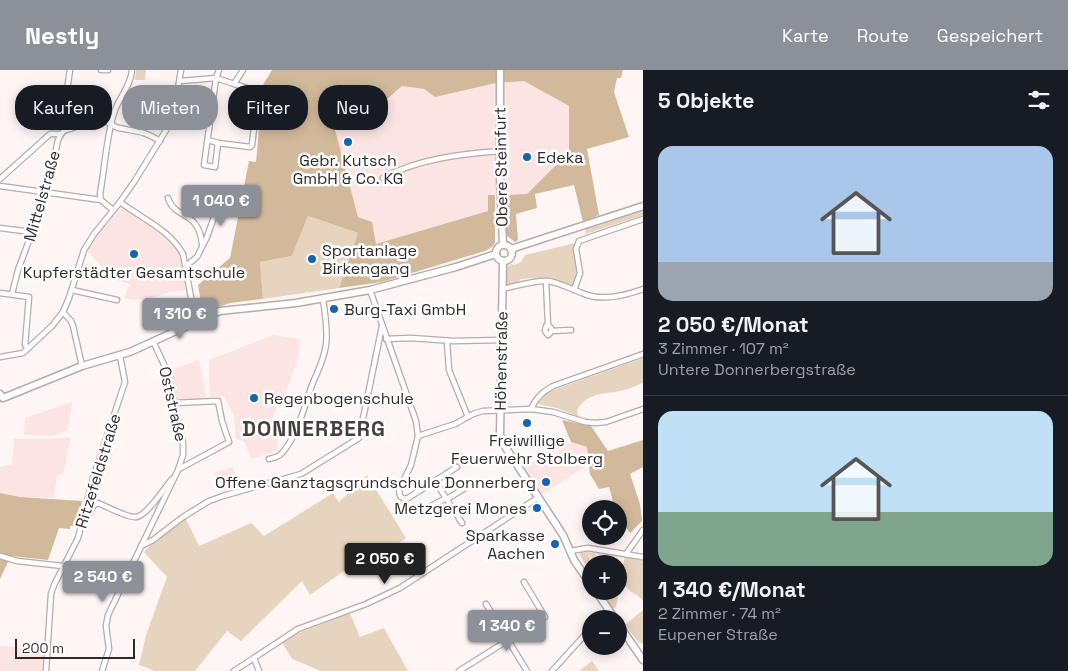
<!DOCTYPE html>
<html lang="de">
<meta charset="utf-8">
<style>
:root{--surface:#171b24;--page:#20242c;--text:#f1f3f6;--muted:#9ea1a6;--line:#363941;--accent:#8c9099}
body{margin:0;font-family:"Space Grotesk",sans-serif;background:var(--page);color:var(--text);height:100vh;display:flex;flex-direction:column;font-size:19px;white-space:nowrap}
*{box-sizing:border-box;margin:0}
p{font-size:16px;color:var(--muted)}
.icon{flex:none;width:28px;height:28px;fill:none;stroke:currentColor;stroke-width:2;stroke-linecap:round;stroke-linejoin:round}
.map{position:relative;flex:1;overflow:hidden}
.side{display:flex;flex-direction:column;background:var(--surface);width:425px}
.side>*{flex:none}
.banner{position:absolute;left:15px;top:15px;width:475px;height:45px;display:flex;gap:10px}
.controls{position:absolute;left:582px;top:430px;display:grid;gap:10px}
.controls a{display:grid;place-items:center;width:45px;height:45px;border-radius:50%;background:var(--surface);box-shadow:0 2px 12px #0003;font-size:25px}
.scale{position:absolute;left:15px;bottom:12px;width:120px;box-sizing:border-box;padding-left:5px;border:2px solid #2f2a2a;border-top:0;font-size:14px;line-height:18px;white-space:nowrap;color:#2f2a2a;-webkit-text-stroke:4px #fff;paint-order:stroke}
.price{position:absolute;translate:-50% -42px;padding:0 11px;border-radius:5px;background:var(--accent);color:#fff;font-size:16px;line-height:32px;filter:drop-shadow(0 1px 2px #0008)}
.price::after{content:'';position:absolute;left:50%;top:30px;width:15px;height:11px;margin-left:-8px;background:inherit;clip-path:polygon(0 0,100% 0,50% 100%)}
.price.active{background:#222;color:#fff}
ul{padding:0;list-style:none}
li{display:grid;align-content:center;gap:10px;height:265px;padding:0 15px}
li+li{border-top:1px solid var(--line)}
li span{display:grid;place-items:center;height:155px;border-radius:15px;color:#555}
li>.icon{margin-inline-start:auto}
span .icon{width:90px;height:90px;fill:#fffc;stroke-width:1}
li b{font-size:21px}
h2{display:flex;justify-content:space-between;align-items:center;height:60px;padding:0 15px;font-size:21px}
.tag{padding:0 18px;border-radius:20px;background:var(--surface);box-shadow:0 2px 12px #0003;font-size:18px;line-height:45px}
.tag.active{background:var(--accent);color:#fff}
header{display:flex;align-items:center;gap:30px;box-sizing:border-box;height:70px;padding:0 25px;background:var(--accent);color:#fff}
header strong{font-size:24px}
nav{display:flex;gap:28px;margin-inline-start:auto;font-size:18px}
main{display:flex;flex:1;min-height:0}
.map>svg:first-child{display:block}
.built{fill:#fce4e3}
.green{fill:#e7d4be}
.forest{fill:#d2b99b}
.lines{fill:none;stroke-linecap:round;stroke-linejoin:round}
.street-casing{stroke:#b7aaa9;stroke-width:7}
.secondary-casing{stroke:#b7aaa9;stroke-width:9}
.street{stroke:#fff;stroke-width:4.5}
.secondary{stroke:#fff;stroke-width:6}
.poi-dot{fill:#1365b4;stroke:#fff;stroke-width:2}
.labels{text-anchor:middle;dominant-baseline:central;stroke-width:5;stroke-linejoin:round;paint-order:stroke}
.poi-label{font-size:16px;fill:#2f2a2a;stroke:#fff;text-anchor:start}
.street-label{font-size:16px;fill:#2f2a2a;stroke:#fff}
.district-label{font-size:21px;font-weight:bold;letter-spacing:1px;fill:#493e3d;stroke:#fff}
</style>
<header>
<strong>Nestly</strong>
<nav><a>Karte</a><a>Route</a><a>Gespeichert</a></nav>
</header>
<main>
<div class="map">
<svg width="643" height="601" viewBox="0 0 643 601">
<rect width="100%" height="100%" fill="#fef5f5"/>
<!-- built -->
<g class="built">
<polygon points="524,11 569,36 569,93 558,93 527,124 488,125 488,141 376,175 358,147 331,44 386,30 402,16 424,19 435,27 496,13"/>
<polygon points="123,137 166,167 173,175 180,186 186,220 171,222 150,228 135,230 124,228 130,214 114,209 87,181 96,166"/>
<polygon points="273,265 300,269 297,291 283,330 276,336 272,354 277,368 278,380 251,389 244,371 236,369 234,346 224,326 210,327 209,290"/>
<polygon points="199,290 207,329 177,330 171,300"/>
<polygon points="72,332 68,360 53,366 24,365 25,348"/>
<polygon points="71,368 63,405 57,405 54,428 20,427 0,423 0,397 12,394 14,369"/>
<polygon points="571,372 587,377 589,394 540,426 523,398 542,386 551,386"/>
<polygon points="233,397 239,419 223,424 214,403"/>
<polygon points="589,482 617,485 615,494 591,494 591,504 579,484"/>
<polygon points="0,576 44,578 43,601 0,601"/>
</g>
<!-- green -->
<g class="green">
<polygon points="136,0 146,0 145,10 135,10"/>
<polygon points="643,140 643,145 586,164 585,159"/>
<polygon points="308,146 358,163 339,218 263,229 260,192 292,186"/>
<path d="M575,173H577L579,199L575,215C568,217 560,210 552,209C541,208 531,208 520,209L519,213L507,215V197L511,194L514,195L521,192L525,185Z"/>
<path d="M643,288V313C637,315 630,319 624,320C606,325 588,321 577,340L579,347L557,338L537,334L548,322Z"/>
<polygon points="367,405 406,468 386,482 389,490 368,501 361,489 310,525 302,511 241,571 227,561 195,601 155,601 139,595 146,565 167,507 144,482 162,464 185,447 199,476 251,453 264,466 333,423 339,432"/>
<polygon points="584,482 595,483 594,490 590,484 588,486 591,492 585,494 579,484"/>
<path d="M625,485L643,488V531C638,524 631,524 627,517L622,516L621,509Z"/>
<polygon points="608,525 618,527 616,537 612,539 603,527"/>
<polygon points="643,540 643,573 639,573 625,555"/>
<polygon points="350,543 360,567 384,558 408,601 321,601 292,589 282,572 294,565"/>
<polygon points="592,591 599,601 579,601"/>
</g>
<!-- forest -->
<g class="forest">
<polygon points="272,0 623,0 621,8 617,8 614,22 629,67 587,79 599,145 583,152 574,115 535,124 537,138 516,144 518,170 515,172 506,165 504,125 527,124 558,93 569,93 569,36 524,11 496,13 435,27 424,19 402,16 386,30 331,44 358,147 372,152 376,174 488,141 488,125 495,125 495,173 492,177 485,181 382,212 339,218 358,163 308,146 292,186 260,192 263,229 230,233 203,243 198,215 230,188 249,91 256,92 263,15"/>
<polygon points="562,350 591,356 608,381 643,370 643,397 630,404 640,434 642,451 630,463 619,447 619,439 615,439 609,417 599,419 590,404 587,377 571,372"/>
<polygon points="0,423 20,427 82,431 77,456 70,456 70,459 59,458 48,490 11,486 0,509"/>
</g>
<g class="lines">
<defs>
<g id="street">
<polyline points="101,0 108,0"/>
<polyline points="180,11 216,8 219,0"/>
<polyline points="234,14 243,0"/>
<path d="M65,60C75,59 84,51 94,50C108,48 110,56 119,58C138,62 142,60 160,71"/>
<polyline points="208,70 218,73 215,97 204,95 216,8 256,21"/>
<polyline points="218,73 250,77 252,75 255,49"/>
<path d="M383,108C417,89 461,84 500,81"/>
<polyline points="0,109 50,64 61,64"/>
<polyline points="0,116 101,130 113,140"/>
<path d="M168,128C175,150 199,140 202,174"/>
<path d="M101,130L100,124C105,97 106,68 114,43C119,27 131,16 132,0"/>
<path d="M120,132C141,148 170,160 183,184L192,233L198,250"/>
<polyline points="0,158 32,162"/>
<polyline points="186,196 197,187 207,167 214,147 212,137 214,129"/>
<polyline points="546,211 548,255 546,256 545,261 548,265 552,261 551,258 548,255"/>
<path d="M502,219C517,216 534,210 548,211C560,213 571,219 582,223C601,232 624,226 643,219"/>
<polyline points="72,220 117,230"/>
<polyline points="370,220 416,351 418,366"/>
<polyline points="574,220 580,203 576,179 579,171 643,149"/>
<polyline points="0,223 29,227 25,275 28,278"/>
<polyline points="12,224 18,200 47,122 58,70 61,64 65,60 62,53 70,0"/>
<polyline points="63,242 71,251 73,256 82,296"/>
<polyline points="552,261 571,260"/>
<polyline points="386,269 411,268 453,271 502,270"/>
<polyline points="447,271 449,300 468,347"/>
<polyline points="0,287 23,283 52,256 63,242 69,228 84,180 94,164 120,132 134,112 173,49 181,0"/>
<polyline points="175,333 218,331 222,351 229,372 179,399"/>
<path d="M531,339C536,328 542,322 553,316L643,284"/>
<path d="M269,389C273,388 279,387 282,383C298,365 304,337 312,315C317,302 324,290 326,275C328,260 325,244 323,229"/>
<polyline points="457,397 408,428 404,429 400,426 399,420 411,395 418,366 455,354 473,344 483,341 531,339 553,342 585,352 595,353 606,352 643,339"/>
<polyline points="435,411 462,453"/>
<polyline points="447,429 470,415"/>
<polyline points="422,441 446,428"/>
<path d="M83,445L88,446L94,435L98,433C108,437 127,448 136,447C147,446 165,417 172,409"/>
<polyline points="141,476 153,470 183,447 209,431 223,426 301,404 359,368 382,256"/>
<polyline points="570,481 588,478 643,487"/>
<polyline points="626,484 643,460"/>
<polyline points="0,486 17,491 63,496"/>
<polyline points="486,534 527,601"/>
<polyline points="600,549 608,539"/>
<polyline points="254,588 259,601"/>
<polyline points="46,601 51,524 54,515 78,468 93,408 125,312 120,286"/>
<polyline points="102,601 109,579 106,556 108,545 178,400 183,385 183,373 167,301 153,271"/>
<polyline points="234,601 298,559 366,534 400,518 539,427"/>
<polyline points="459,601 545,547 524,512"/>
<polyline points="552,601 591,558"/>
</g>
<g id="secondary">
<polyline points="500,0 500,107 503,175"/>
<circle cx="504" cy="183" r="8"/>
<polyline points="511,179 643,136"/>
<polyline points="503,191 500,365 506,378 563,465 574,490 591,515"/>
<polyline points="0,324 3,328 82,296 130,282 220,241 296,233 370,220 456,197 496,184"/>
<polyline points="596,521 615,549"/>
<polyline points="619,555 643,590"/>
</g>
</defs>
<!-- street casing -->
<use href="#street" class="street-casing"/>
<!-- secondary casing -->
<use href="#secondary" class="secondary-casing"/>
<!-- street -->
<use href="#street" class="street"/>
<!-- secondary -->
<use href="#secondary" class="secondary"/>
</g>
<!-- markers -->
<g class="poi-dot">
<circle cx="348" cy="72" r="5"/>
<circle cx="527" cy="87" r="5"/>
<circle cx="134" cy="184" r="5"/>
<circle cx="312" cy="189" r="5"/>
<circle cx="334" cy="239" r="5"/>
<circle cx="254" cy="328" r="5"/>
<circle cx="527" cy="353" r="5"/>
<circle cx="546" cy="412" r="5"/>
<circle cx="537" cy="438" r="5"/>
<circle cx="555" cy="474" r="5"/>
</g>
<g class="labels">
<!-- poi labels -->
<g class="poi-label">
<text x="537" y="87">Edeka</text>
<text x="348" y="90" text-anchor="middle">Gebr. Kutsch<tspan x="348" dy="18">GmbH &amp; Co. KG</tspan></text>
<text x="322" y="180">Sportanlage<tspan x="322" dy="18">Birkengang</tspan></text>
<text x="134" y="202" text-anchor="middle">Kupferstädter Gesamtschule</text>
<text x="344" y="239">Burg-Taxi GmbH</text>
<text x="264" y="328">Regenbogenschule</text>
<text x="527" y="370" text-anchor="middle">Freiwillige<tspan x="527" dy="18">Feuerwehr Stolberg</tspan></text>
<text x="536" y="412" text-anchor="end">Offene Ganztagsgrundschule Donnerberg</text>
<text x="527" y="438" text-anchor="end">Metzgerei Mones</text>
<text x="545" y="465" text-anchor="end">Sparkasse<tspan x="545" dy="18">Aachen</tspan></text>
</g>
<!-- street labels -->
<g class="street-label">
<text transform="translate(501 97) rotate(-91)">Obere Steinfurt</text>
<text transform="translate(42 126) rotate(-74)">Mittelstraße</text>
<text transform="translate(501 291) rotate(-89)">Höhenstraße</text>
<text transform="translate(173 334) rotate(77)">Oststraße</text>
<text transform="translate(98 401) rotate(-73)">Ritzefeldstraße</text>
</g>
<!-- district labels -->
<g class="district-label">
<text x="314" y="358">DONNERBERG</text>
</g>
</g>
</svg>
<div class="controls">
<a><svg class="icon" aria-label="locate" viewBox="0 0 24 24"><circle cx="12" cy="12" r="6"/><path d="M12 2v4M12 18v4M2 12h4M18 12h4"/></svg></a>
<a>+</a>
<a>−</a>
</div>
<div class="scale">200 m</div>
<b class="price" style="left:221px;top:157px">1 040 €</b>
<b class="price" style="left:180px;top:270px">1 310 €</b>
<b class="price active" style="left:385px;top:515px">2 050 €</b>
<b class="price" style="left:103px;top:533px">2 540 €</b>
<b class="price" style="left:507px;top:582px">1 340 €</b>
<div class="banner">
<a class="tag">Kaufen</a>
<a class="tag active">Mieten</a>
<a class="tag">Filter</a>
<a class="tag">Neu</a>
</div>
</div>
<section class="side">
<h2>5 Objekte<svg class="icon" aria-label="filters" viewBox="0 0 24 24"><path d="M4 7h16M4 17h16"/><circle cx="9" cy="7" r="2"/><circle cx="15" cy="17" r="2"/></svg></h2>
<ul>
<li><span style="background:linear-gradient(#a9c7e8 75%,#9aa5b1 0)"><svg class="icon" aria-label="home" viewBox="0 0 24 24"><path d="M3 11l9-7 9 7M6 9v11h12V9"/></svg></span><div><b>2 050 €/Monat</b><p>3 Zimmer · 107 m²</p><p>Untere Donnerbergstraße</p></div></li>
<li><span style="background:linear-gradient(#bfe0f5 65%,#7fa58c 0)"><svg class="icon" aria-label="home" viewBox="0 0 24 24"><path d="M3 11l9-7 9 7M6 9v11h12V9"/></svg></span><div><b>1 340 €/Monat</b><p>2 Zimmer · 74 m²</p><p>Eupener Straße</p></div></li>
</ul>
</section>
</main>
